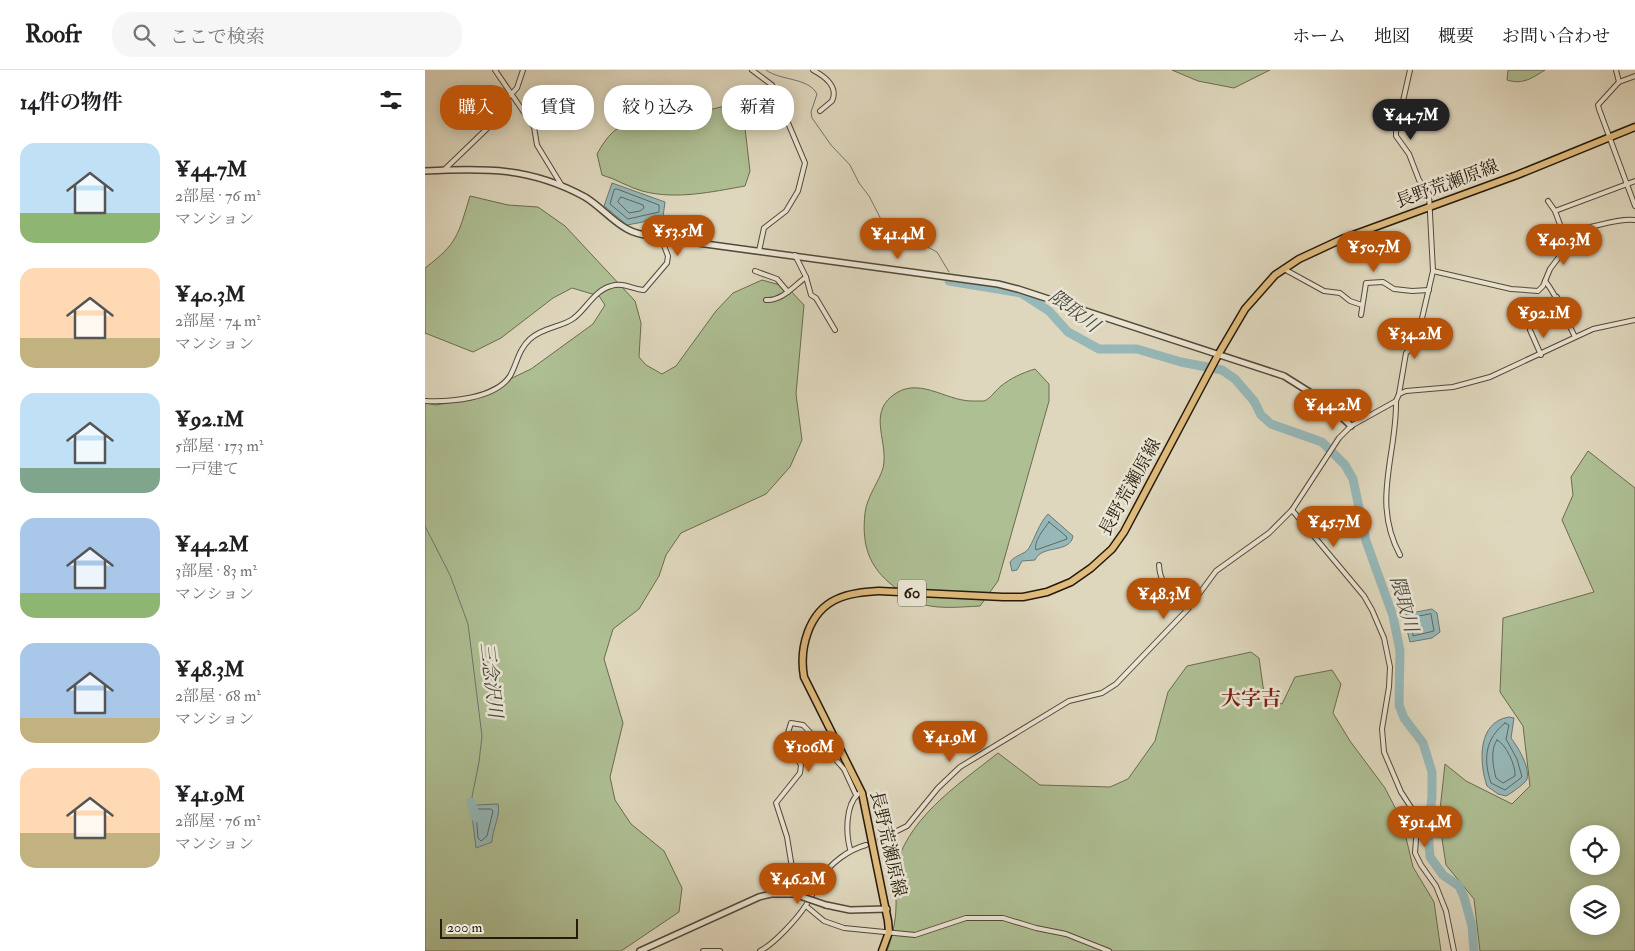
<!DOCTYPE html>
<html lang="ja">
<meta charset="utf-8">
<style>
:root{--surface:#fff;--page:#f6f6f6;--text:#202124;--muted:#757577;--line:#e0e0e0;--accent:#b45309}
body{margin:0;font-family:"IM FELL Double Pica","Noto Serif JP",serif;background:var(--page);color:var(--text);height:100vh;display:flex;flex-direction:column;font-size:19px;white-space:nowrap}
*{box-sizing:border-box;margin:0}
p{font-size:16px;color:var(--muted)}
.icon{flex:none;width:28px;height:28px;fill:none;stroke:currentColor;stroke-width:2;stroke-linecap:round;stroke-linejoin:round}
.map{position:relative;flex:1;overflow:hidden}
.details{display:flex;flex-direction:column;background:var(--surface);width:425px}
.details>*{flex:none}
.banner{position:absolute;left:15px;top:15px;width:475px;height:45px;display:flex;gap:10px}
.tools{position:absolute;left:1145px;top:755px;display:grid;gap:10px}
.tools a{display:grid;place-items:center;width:50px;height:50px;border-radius:50%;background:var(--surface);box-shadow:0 2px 12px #0003;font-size:25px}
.scale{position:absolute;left:15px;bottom:12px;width:138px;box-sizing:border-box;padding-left:5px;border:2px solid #261a0b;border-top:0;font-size:14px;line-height:18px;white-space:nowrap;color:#261a0b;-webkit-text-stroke:4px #eae5d4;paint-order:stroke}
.price{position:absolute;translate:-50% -42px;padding:0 11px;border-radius:18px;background:var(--accent);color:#fff;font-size:16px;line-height:32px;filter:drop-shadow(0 1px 2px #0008)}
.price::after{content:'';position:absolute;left:50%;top:30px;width:15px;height:11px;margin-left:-8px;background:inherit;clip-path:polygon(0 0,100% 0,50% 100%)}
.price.on{background:#222;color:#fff}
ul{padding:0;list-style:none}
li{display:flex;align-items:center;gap:15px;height:125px;padding:0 20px}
li span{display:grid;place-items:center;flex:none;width:140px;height:100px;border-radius:15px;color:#555}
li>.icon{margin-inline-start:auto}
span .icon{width:60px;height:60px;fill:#fffc;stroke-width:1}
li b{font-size:21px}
h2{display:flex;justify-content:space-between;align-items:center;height:60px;padding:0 20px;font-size:21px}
.tag{padding:0 18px;border-radius:20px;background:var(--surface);box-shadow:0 2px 12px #0003;font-size:18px;line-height:45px}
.tag.on{background:var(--accent);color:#fff}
header{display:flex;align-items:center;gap:30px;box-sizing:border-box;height:70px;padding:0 25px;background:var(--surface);border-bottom:1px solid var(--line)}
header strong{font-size:24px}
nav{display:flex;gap:28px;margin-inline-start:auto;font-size:18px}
.search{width:350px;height:45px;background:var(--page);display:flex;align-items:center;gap:12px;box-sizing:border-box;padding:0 18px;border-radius:20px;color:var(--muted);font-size:19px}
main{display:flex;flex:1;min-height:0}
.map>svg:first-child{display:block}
.green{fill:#aebf94;stroke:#6a6c50;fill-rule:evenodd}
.water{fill:#96b8b9;stroke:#697973}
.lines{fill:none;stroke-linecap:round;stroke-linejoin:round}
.shore{stroke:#5e6962;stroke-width:1}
.stream{stroke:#697973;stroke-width:1}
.river{stroke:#96b8b9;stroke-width:9}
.minor-tunnel{stroke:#bab199;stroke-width:4;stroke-dasharray:4 2;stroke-linecap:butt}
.minor-casing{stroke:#544938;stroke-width:6}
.tertiary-casing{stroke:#544938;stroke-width:8}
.primary-casing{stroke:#261a0b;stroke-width:9}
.minor{stroke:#eae5d4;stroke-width:4}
.tertiary{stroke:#eae5d4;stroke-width:5}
.primary{stroke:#e0bc7e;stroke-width:6}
.tertiary-bridge-casing{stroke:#544938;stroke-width:8;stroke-linecap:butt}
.tertiary-bridge{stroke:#eae5d4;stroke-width:5}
.labels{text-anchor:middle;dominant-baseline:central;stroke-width:5;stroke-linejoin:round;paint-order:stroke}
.shield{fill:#eae5d4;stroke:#615747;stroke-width:1}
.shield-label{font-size:16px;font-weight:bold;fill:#261a0b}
.street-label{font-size:18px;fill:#261a0b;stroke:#eae5d4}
.water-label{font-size:19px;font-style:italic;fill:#48493f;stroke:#eae5d4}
.quarter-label{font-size:20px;font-weight:bold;fill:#7a1f14;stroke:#eae5d4}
</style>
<header>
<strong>Roofr</strong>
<div class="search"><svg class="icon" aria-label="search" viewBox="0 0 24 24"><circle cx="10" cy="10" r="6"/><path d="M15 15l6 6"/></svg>ここで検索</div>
<nav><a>ホーム</a><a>地図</a><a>概要</a><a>お問い合わせ</a></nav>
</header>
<main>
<section class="details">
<h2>14件の物件<svg class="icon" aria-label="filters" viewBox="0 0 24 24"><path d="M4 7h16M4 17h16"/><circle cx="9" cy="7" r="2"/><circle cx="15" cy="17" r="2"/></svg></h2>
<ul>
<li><span style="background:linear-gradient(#bfe0f5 70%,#8fb573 0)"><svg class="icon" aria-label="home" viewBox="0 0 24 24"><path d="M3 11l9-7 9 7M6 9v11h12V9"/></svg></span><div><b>¥44.7M</b><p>2部屋 · 76 m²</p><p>マンション</p></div></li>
<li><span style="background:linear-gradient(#ffd9b3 70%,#c2b280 0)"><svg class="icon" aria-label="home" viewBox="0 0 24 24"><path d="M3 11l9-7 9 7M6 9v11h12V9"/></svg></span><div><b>¥40.3M</b><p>2部屋 · 74 m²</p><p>マンション</p></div></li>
<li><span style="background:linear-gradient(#bfe0f5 75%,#7fa58c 0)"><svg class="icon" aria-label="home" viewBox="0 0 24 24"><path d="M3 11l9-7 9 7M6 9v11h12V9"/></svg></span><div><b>¥92.1M</b><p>5部屋 · 173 m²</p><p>一戸建て</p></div></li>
<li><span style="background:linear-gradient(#a9c7e8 75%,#8fb573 0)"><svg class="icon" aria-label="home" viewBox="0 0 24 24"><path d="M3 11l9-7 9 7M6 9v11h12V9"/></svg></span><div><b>¥44.2M</b><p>3部屋 · 83 m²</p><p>マンション</p></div></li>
<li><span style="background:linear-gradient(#a9c7e8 75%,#c2b280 0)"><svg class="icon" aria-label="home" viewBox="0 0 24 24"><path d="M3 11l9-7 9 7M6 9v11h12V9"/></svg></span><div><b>¥48.3M</b><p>2部屋 · 68 m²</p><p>マンション</p></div></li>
<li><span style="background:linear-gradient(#ffd9b3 65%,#c2b280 0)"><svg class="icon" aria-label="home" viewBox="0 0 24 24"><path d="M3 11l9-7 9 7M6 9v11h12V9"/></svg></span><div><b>¥41.9M</b><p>2部屋 · 76 m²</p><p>マンション</p></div></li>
</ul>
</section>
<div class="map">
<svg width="1210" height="881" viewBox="0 0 1210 881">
<rect width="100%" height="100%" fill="#dfd7bd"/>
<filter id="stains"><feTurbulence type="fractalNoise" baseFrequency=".004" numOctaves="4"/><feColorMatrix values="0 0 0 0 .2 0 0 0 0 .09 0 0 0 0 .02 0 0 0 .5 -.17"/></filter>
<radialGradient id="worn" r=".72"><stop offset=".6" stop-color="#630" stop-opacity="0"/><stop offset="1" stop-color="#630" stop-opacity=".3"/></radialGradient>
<!-- green -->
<g class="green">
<polygon points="747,0 845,0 809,18 773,11"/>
<path d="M1083,0H1120C1107,8 1098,15 1082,10Z"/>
<path d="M300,36L318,41L325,101L320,116C286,122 251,130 217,121C203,117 191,109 177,105L172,84C194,44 206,57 243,50C263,47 281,40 300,36Z"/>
<path d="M45,126L83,135L113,137L140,156L210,231L216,253L214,287L221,295L237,304L251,296L291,241L308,223L337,210L362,217L379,235L371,324L377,370L365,397L341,424L256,463L241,485L234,506L214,539L188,559L179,589L198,653L185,707L190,730L206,754L239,781L257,818L254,842L196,881H0V333L11,335L41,330L106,299L168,254L180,235L174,226L147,218L128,228L76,268L48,282L0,263V198C33,173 33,165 45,126Z"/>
<path d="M610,299L624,314V331L573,511L555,536C535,537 509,540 491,532C485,529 480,524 475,521C446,501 436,479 440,443C442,426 454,412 458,398C464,373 443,345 467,326C493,305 520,331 547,331C550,331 556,331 559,331C565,329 571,320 576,316C586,308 597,303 610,299Z"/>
<path d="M1163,381L1210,418V881H1055L1049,829L1021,795L1014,749L1020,694L1041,711L1087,734L1105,716L1098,656L1075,622L1078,548L1169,522L1137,450L1148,425L1146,407ZM1154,764H1186V796H1154ZM1154,824H1186V856H1154Z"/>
<path d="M826,582L834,588L840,630L857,634L870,607L907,600L916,614L908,643L925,671L960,718L977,751L988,797L1009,832L1016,881H462C467,867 471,851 471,836C472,826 467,815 469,806C478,750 533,715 573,683L615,715L685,717L703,709L730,671L743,622L762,596Z"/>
</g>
<!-- water -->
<g class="water">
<polygon points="187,113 240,132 238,147 227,147 218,152 202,155 179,136"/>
<path d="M623,444L648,466C645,484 617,474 610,490L597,491L592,500L587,501L585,492C590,485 601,484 604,478C611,466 613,455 623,444Z"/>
<polygon points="1007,539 1012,543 1015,562 1007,568 985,572 982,560 981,544"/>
<path d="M1084,647L1089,648L1086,668C1093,677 1105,697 1102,709C1101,713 1085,724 1081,726L1073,724L1062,716C1054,693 1052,652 1084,647Z"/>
<path d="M73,734C76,746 67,759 67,772L51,778L46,737L51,735Z"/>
</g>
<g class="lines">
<!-- shore -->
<g class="shore">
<polygon points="192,119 234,135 234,142 203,149 185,134 189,120"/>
<polygon points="196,127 218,135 219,138 215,141 204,143 193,132"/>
<path d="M624,452L641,466L642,469L611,480C608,472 619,459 624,452Z"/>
<polygon points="1006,544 1009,561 988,566 986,548"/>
<path d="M1080,653L1084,655L1081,669L1092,689L1097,707L1080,720L1066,713C1058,689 1060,669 1080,653Z"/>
<path d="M1072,670C1081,674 1091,696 1090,706L1078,713L1071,708C1068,697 1065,679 1072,670Z"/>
<polygon points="54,739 66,739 68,741 62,766 56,771 53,768 51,742"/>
</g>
<!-- stream -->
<g class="stream">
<path d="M341,0C355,11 383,7 392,24L386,42L387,48L406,75L425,95L434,113L444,126L460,157L468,165L487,169L512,182L524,202"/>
<polyline points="0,456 25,505 43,554 57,666 54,692 46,732"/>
</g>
<!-- river -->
<g class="river">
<polyline points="524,211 596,223 624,241 643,262 674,279 712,279 756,292 797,300 810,309 829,331 836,345 846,354 897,372 920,395 928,409 941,471 968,546 975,581 974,635 979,648 998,673 1007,702 1007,727 1003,760 1005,787 1018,805 1034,816 1039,827 1047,856 1049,881"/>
<polyline points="46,732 51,748"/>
</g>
<!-- minor-tunnel -->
<polyline class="minor-tunnel" points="441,775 462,766"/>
<defs>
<g id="minor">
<polyline points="70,0 109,57 112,75 137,116"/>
<polyline points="327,0 347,15 380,93 373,121 361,141 339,158 334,181"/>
<path d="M388,0C399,6 414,16 407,31L395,41"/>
<polyline points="1191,0 1194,12 1173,35 1174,39 1210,136"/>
<polyline points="1194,12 1210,6"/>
<polyline points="19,100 72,49 71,40 92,18 98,0"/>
<polyline points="1123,131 1130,141"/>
<path d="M1137,160C1163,162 1185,148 1210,150"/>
<polyline points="370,185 381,207 386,225 391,228 410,260"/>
<polyline points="859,199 899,221 915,223 925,231 937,235"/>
<polyline points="330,201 352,209 363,222"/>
<polyline points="1008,201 1086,219 1113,221 1118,216 1125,199 1137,183 1137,160 1130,141 1210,111"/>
<path d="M1120,211C1133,227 1140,247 1150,267"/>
<path d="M341,230C357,231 369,216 381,207"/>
<polyline points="936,245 941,213 958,212 969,219 987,221 1004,220"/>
<polyline points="1119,249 1118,238 1132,227"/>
<polyline points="1105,260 1116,285"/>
<polyline points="974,324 981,283 991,274 1008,201 1004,124 994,110 984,84 971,66 971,62 985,0"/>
<path d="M0,331C25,332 70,329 85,306C92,294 93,280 105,269C118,257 138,257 149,248C161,239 170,220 186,216C198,212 207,219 219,220L242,193L243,186L236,168"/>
<path d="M971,331C972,386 946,431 975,485"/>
<polyline points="867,440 939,526 947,540 959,568 965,597 964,617 957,659 959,682 976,722 989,742 992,755 990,783 996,795 1011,816 1021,841 1029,881"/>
<path d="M734,495C735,519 750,522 768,533"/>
<polyline points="462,766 482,756 513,718 535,697 644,631 677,623 691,614 763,539 791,501 844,463 867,440 914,368 926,356 971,331 974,324 981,321 1028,317 1065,307 1168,259 1210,250"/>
<path d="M425,779C421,764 420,736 433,724"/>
<polyline points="396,807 377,810 368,804 362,767 351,733 375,703 376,695 364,674 362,666 366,653 378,655 403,681 419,699 431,725"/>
<polyline points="381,836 399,851 419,858 490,865 541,848 578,848 611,858 641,864 684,881"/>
<polyline points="278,881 295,881"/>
<path d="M335,881C349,874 372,849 381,835C387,827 390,817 396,808C406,793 423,780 441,775"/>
</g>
<g id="tertiary">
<path d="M0,101C60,98 105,97 160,127C175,136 187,151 202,159C212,165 225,166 236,168L573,214L593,219L859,306L902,333L926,356"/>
<polyline points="401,835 425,840 462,839"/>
<polyline points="215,881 334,827 346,824"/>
</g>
<path id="primary" d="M457,881L464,862L463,851L437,723L379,607C374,579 383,542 412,529C425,523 440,522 454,521L578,527H598L622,522L646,512L666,498L687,479L699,462L793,285L820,239L850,205L874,189L917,169L1092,105L1210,57"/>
</defs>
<!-- minor casing -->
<use href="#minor" class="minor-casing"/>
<!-- tertiary casing -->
<use href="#tertiary" class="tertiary-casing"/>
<!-- primary casing -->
<use href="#primary" class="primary-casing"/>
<!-- minor -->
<use href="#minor" class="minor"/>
<!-- tertiary -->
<use href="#tertiary" class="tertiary"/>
<!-- primary -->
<use href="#primary" class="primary"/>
<defs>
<polyline id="tertiary-bridge" points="346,824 369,824 401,835"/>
</defs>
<!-- tertiary-bridge casing -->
<use href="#tertiary-bridge" class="tertiary-bridge-casing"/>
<!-- tertiary-bridge -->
<use href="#tertiary-bridge" class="tertiary-bridge"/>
</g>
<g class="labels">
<!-- shield labels -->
<rect class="shield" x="473" y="509.5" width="28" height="27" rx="4"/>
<g class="shield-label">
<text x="487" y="523">60</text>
</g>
<!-- street labels -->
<g class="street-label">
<text transform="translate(1022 114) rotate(-20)">長野荒瀬原線</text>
<text transform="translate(705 417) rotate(-61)">長野荒瀬原線</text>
<text transform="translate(463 774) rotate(77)">長野荒瀬原線</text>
</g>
<!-- water labels -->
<g class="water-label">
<text transform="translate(649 241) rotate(37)">隈取川</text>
<text transform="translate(979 534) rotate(74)">隈取川</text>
<text transform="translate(66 610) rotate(83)">三念沢川</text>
</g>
<!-- quarter labels -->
<g class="quarter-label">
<text x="826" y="628">大字吉</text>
</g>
</g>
<rect width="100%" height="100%" filter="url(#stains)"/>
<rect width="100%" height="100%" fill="url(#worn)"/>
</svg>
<div class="tools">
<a><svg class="icon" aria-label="locate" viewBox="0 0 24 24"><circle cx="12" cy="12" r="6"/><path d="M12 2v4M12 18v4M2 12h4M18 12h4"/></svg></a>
<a><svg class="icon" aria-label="layers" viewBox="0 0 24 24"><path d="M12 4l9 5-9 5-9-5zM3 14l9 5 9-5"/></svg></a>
</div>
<div class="scale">200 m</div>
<b class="price on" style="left:986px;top:71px">¥44.7M</b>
<b class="price" style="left:253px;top:187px">¥53.5M</b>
<b class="price" style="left:473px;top:190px">¥41.4M</b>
<b class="price" style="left:1139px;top:196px">¥40.3M</b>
<b class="price" style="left:949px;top:203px">¥50.7M</b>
<b class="price" style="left:1119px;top:269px">¥92.1M</b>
<b class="price" style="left:990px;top:290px">¥34.2M</b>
<b class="price" style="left:908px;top:361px">¥44.2M</b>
<b class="price" style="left:909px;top:478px">¥45.7M</b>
<b class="price" style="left:739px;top:550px">¥48.3M</b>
<b class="price" style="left:525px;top:693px">¥41.9M</b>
<b class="price" style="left:384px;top:703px">¥106M</b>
<b class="price" style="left:1000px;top:778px">¥91.4M</b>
<b class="price" style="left:373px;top:835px">¥46.2M</b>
<div class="banner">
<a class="tag on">購入</a>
<a class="tag">賃貸</a>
<a class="tag">絞り込み</a>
<a class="tag">新着</a>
</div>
</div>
</main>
